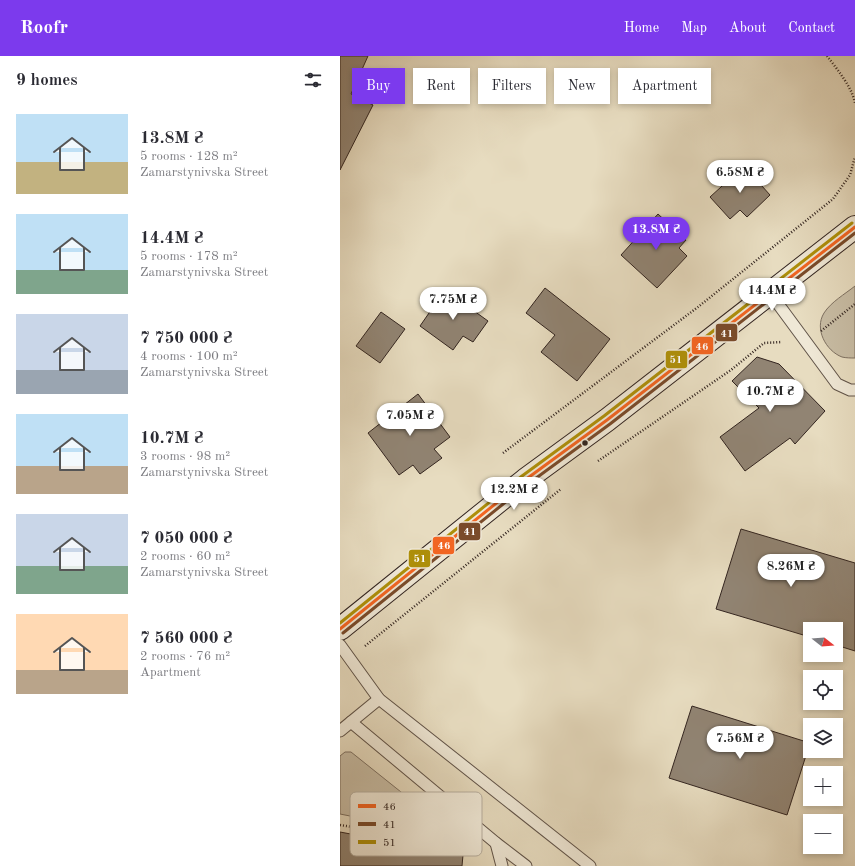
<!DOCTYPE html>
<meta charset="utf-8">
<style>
:root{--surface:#fff;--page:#f2f2f3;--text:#2b2b33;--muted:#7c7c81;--accent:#7c3aed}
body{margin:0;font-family:"Old Standard TT",serif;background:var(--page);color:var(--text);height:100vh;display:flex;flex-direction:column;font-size:15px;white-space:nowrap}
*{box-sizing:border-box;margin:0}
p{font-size:13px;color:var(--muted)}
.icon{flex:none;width:22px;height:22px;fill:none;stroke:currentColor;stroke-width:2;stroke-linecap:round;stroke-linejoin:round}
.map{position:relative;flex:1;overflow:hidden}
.drawer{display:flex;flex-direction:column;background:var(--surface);width:340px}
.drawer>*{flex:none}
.guide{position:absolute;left:12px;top:12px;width:380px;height:36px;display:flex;gap:8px}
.needle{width:26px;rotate:107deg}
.fabs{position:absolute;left:463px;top:566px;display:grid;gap:8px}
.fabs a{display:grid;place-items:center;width:40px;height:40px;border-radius:0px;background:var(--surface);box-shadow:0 2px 6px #0003;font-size:20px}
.price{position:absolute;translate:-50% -34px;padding:0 9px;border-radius:14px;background:#fff;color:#222;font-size:13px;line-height:26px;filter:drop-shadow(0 1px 2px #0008)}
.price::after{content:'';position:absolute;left:50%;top:24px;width:12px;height:9px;margin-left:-6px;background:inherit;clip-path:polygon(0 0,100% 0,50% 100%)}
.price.current{background:var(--accent);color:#fff}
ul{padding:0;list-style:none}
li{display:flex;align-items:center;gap:12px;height:100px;padding:0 16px}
li span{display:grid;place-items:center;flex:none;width:112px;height:80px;border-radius:0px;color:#555}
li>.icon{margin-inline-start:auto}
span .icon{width:48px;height:48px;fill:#fffc;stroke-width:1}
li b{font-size:17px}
h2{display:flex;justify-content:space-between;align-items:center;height:48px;padding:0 16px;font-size:17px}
.chip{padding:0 14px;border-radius:0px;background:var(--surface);box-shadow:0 2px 6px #0003;font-size:14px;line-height:36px}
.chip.current{background:var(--accent);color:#fff}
header{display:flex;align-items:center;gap:24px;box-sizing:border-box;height:56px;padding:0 20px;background:var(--accent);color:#fff}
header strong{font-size:19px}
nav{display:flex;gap:22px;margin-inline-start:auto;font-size:14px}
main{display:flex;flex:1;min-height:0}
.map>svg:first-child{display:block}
.green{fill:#c8bda5;stroke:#7e7162}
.building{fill:#918473;stroke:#332520}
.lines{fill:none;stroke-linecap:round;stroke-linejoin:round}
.service-casing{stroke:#605348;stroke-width:13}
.secondary-casing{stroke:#332520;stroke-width:24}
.path{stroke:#332520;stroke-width:2.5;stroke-dasharray:1 2;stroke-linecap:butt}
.service{stroke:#efe8d6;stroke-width:11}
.secondary{stroke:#efe8d6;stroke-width:22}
.bus-1-casing{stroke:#efe8d6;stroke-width:6}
.bus-2-casing{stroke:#efe8d6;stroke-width:6}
.bus-3-casing{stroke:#efe8d6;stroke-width:6}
.bus-1{stroke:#f26522;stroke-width:3}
.bus-2{stroke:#7a4b2a;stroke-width:3}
.bus-3{stroke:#ae8f0a;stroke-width:3}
.bus-dot{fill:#332520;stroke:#efe8d6;stroke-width:1.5}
.key{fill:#efe8d6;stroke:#b7ae9f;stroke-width:1}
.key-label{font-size:11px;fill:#332520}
.line-badge{stroke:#efe8d6;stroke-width:1.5}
.badge-label{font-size:11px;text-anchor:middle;font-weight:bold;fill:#fff}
</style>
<header>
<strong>Roofr</strong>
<nav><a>Home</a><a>Map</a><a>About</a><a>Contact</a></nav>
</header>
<main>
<section class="drawer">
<h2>9 homes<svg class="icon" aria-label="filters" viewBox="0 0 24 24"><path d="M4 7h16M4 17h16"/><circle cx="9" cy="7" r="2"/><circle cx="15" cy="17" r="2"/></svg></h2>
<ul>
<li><span style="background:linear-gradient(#bfe0f5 60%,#c2b280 0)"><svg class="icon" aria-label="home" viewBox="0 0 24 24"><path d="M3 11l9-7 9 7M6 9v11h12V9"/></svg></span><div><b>13.8M ₴</b><p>5 rooms · 128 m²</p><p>Zamarstynivska Street</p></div></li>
<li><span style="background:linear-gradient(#bfe0f5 70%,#7fa58c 0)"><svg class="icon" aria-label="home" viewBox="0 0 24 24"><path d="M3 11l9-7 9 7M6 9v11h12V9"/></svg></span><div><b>14.4M ₴</b><p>5 rooms · 178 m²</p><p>Zamarstynivska Street</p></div></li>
<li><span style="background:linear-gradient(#c9d6e8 70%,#9aa5b1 0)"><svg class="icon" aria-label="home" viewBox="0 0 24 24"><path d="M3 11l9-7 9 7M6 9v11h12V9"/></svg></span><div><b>7 750 000 ₴</b><p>4 rooms · 100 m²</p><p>Zamarstynivska Street</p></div></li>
<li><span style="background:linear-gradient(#bfe0f5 65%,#b9a48a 0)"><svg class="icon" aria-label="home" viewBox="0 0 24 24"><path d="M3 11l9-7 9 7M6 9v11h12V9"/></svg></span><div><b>10.7M ₴</b><p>3 rooms · 98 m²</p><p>Zamarstynivska Street</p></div></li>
<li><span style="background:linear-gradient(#c9d6e8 65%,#7fa58c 0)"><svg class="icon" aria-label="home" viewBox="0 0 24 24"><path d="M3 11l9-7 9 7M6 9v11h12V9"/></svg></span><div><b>7 050 000 ₴</b><p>2 rooms · 60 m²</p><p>Zamarstynivska Street</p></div></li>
<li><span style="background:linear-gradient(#ffd9b3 70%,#b9a48a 0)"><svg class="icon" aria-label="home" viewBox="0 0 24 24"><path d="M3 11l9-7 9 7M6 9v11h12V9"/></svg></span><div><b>7 560 000 ₴</b><p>2 rooms · 76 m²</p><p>Apartment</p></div></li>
</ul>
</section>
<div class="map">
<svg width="515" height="810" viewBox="0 0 515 810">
<rect width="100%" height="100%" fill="#e7dcc0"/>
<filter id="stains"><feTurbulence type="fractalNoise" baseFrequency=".005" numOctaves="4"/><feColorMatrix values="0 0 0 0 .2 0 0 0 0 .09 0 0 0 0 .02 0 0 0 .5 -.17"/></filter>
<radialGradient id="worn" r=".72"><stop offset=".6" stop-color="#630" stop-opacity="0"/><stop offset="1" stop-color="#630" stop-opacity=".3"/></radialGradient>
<!-- green -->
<g class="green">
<path d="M515,230V302C511,302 506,302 502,301C486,295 474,273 484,257C491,246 505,238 515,230Z"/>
<polygon points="5,696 11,696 111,776 98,788 42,750 15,761 0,758 0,700"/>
</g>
<!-- building -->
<g class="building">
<polygon points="0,0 28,0 11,38 33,49 0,114"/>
<polygon points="404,110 430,139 407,161 400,154 390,163 370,141"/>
<polygon points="318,158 346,184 339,192 347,200 317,232 281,199"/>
<polygon points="205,232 270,283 237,325 201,296 215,279 186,257"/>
<polygon points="105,234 148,265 133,286 123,280 113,294 80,270"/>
<polygon points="41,256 65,273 40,307 16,290"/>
<polygon points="417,301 439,308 485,355 455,388 450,382 405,415 380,381 419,352 392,325"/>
<polygon points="78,338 110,381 94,393 102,402 80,418 73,409 59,419 28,377"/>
<polygon points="401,473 515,507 515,595 496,589 496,573 470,573 470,581 376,553"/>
<polygon points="352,650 470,687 447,759 329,722"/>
<polygon points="0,776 123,799 122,810 0,810"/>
</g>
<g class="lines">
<defs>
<g id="service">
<polyline points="430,237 497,328 510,334 515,334"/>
<polyline points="0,589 39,643 250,810"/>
<polyline points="11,666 156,787 186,810"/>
<polyline points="0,675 39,643"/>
<polyline points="156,787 162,810"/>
</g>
<polyline id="secondary" points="0,573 185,424 267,364 515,171"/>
</defs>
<!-- service casing -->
<use href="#service" class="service-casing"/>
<!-- secondary casing -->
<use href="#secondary" class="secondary-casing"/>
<!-- path -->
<g class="path">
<path d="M487,0C497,13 512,31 515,47"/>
<polyline points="481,275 515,248"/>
<polyline points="163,397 358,251 493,143 510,119 515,101"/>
<polyline points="258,405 391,314 424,287 442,286"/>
<polyline points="25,590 221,433"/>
<polyline points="0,769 19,772 38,760 87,785"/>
</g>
<!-- service -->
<use href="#service" class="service"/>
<!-- secondary -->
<use href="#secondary" class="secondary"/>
<defs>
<polyline id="bus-1" points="0,573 185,424 267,364 515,171"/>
<polyline id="bus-2" points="3,577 188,428 270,368 515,177"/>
<polyline id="bus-3" points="0,567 182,420 264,360 512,167"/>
</defs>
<!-- bus-1 casing -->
<use href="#bus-1" class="bus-1-casing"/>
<!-- bus-2 casing -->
<use href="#bus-2" class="bus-2-casing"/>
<!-- bus-3 casing -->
<use href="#bus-3" class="bus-3-casing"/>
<!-- bus-1 -->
<use href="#bus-1" class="bus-1"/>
<!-- bus-2 -->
<use href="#bus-2" class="bus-2"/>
<!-- bus-3 -->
<use href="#bus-3" class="bus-3"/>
</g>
<!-- markers -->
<circle class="bus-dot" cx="245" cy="387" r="3.5"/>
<!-- legend -->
<rect x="10" y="736" width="132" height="64" rx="6" class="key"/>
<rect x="18" y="748" width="18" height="4" fill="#f26522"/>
<rect x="18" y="766" width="18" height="4" fill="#7a4b2a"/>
<rect x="18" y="784" width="18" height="4" fill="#ae8f0a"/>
<g class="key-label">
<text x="43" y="754">46</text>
<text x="43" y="772">41</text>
<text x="43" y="790">51</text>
</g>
<g class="line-badge">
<rect x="375" y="267" width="23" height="19" rx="4" fill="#7a4b2a"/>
<rect x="351" y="280" width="23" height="19" rx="4" fill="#f26522"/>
<rect x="325" y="294" width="23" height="19" rx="4" fill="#ae8f0a"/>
<rect x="118" y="466" width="23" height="19" rx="4" fill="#7a4b2a"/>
<rect x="92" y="480" width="23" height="19" rx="4" fill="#f26522"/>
<rect x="68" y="493" width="23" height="19" rx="4" fill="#ae8f0a"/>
</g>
<g class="badge-label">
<text x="387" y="281">41</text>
<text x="362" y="294">46</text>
<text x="336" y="307">51</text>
<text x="130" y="479">41</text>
<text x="104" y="493">46</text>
<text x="80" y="506">51</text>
</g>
<rect width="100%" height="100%" filter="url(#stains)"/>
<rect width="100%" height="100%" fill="url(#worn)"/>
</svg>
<div class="fabs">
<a><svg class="needle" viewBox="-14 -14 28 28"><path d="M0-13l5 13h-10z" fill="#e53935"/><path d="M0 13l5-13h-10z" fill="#7c7c81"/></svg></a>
<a><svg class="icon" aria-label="locate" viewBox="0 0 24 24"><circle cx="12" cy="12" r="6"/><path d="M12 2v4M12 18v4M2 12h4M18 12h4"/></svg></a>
<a><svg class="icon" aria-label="layers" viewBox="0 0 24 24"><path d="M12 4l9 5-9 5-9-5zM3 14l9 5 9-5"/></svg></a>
<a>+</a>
<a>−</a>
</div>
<b class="price" style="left:400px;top:138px">6.58M ₴</b>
<b class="price current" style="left:316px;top:195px">13.8M ₴</b>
<b class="price" style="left:432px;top:256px">14.4M ₴</b>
<b class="price" style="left:113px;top:265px">7.75M ₴</b>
<b class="price" style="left:430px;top:357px">10.7M ₴</b>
<b class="price" style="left:70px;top:381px">7.05M ₴</b>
<b class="price" style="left:174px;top:455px">12.2M ₴</b>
<b class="price" style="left:451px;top:532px">8.26M ₴</b>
<b class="price" style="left:400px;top:704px">7.56M ₴</b>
<div class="guide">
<a class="chip current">Buy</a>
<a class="chip">Rent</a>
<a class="chip">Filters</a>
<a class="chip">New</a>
<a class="chip">Apartment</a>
</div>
</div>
</main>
